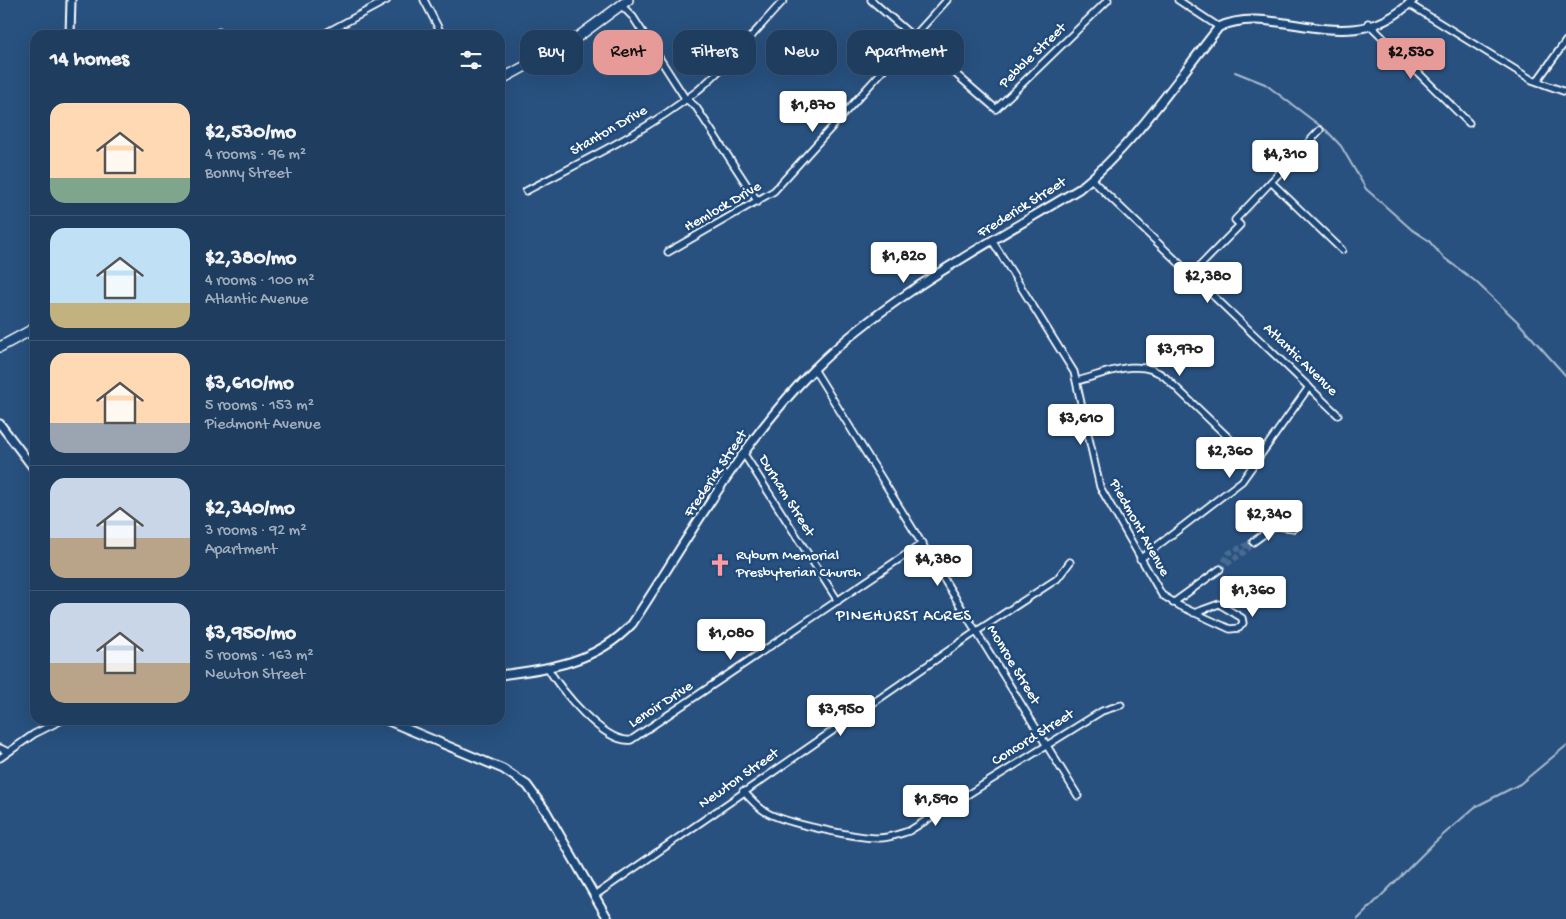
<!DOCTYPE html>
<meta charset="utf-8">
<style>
:root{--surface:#1e3d5f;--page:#264465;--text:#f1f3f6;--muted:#a1aebd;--line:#3c5674;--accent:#e69b98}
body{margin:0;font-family:"Gochi Hand",sans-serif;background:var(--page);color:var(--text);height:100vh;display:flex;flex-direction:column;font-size:19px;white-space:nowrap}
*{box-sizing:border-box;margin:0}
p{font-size:16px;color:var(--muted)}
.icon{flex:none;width:28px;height:28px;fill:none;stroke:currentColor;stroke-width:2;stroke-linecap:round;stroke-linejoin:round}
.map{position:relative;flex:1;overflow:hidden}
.side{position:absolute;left:30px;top:30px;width:475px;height:695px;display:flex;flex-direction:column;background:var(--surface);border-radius:15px;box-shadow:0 5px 20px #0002,0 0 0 1px var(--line)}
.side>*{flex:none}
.guide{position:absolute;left:520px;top:30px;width:475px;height:45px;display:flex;gap:10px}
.price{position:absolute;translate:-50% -42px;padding:0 11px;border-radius:5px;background:#fff;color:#222;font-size:16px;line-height:32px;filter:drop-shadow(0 1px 2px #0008)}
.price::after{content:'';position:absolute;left:50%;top:30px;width:15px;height:11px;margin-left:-8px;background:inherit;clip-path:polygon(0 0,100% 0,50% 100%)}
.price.selected{background:var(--accent);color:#111}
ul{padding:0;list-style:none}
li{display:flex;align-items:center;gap:15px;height:125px;padding:0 20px}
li+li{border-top:1px solid var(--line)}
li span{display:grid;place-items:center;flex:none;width:140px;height:100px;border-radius:15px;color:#555}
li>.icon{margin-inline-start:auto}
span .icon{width:60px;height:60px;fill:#fffc;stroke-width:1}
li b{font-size:21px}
h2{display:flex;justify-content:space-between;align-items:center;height:60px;padding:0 20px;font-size:21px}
.tag{padding:0 18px;border-radius:15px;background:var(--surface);box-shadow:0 5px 20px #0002,0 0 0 1px var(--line);font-size:18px;line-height:45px}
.tag.selected{background:var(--accent);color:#111}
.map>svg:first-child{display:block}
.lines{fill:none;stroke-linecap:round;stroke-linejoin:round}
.stream{stroke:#aabbcd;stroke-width:2}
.minor-tunnel{stroke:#486b92;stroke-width:5.5;stroke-dasharray:5.5 3;stroke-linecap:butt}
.minor-casing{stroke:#fff;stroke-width:9}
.tertiary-casing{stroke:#fff;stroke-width:11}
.primary-casing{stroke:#fff;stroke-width:12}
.minor{stroke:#1f4a7a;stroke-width:5.5}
.tertiary{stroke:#1f4a7a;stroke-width:7}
.primary{stroke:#1f4a7a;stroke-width:9}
.labels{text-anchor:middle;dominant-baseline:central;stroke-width:5;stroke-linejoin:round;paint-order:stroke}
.street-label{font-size:15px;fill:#fff;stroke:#1f4a7a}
.poi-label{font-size:15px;fill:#fff;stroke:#1f4a7a;text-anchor:start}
.neighbourhood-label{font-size:16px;letter-spacing:1px;fill:#fff;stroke:#1f4a7a}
</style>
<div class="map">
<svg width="1566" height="919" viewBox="0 0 1566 919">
<rect width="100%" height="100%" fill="#28517f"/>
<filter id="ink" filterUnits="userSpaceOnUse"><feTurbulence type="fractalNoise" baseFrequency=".02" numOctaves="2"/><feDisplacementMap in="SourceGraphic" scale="10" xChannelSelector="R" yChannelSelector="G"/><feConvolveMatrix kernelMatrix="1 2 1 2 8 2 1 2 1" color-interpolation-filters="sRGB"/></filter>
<g filter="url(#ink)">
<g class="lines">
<!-- stream -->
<g class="stream">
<polyline points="1235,72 1265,84 1327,131 1341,146 1366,189 1411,229 1428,240 1443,257 1475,281 1517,321 1566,376"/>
<polyline points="1358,919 1435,842 1475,807 1520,784 1566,746"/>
</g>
<!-- minor-tunnel -->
<g class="minor-tunnel">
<polyline points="1220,569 1229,553 1253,542"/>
<polyline points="1220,569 1248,549 1253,542"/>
</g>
<defs>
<g id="minor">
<polyline points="424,0 442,35"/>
<polyline points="871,0 996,109 1108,0"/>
<polyline points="1178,0 1219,27"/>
<polyline points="1409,4 1532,80 1566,92"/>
<polyline points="622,6 633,17 685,98 696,107 758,202"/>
<polyline points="1368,23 1469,123"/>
<polyline points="219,32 220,35"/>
<polyline points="322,35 387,0"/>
<polyline points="1537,81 1566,41"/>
<polyline points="1091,179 1338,415"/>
<polyline points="1271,182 1342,250"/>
<path d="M526,191C585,160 645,132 697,91C729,64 756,30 784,0"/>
<polyline points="993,242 1074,372 1100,487 1162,595 1180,606 1230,629 1239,628 1243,623 1242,618 1219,604 1194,613"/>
<polyline points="668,252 774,191 947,0"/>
<polyline points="1192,274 1240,225 1235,220 1320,130"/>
<polyline points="814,369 1078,796"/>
<path d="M1077,381C1105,374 1140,356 1165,377L1255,463"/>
<polyline points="744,454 838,601"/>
<polyline points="1275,526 1284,513 1294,528"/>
<polyline points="1253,542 1275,526 1294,528"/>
<polyline points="1140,559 1242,481 1309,387"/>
<polyline points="1173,603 1220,569"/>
<path d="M548,668C560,690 605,744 631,740L923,543"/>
<polyline points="0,748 8,752"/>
<polyline points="0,758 34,734 62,720"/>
<path d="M743,791C750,798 757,807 766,812C784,823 857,838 879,838C889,838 899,834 909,831L1102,711L1121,705"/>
<polyline points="594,896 977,631 1057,579 1070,562"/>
</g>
<g id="tertiary">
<polyline points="70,35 71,0"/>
<polyline points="0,424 35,470"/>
<path d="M500,675C549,669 597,662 632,624C688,539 742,441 814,369C888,295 990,243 1079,189C1134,145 1175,82 1219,27C1276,0 1350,64 1413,0"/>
<polyline points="386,720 503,769 527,785 546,811 608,919"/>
</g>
<g id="primary">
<polyline points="500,80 575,39 628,0"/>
<polyline points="0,347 35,328"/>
</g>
</defs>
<!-- minor casing -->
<use href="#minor" class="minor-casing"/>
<!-- tertiary casing -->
<use href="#tertiary" class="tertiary-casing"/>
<!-- primary casing -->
<use href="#primary" class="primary-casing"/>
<!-- minor -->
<use href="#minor" class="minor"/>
<!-- tertiary -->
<use href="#tertiary" class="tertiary"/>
<!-- primary -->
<use href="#primary" class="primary"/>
</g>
</g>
<!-- icons -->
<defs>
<symbol id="church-bare" viewBox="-9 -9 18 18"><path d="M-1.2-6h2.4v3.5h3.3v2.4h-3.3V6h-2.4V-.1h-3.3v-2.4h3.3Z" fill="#ff9aa2" stroke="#1f4a7a" stroke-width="2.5" paint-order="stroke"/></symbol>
</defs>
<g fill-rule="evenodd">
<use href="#church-bare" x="704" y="549" width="32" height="32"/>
</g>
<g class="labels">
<!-- street labels -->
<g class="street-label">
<text transform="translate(1033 56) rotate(-44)">Pebble Street</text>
<text transform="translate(609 131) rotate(-30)">Stanton Drive</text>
<text transform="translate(723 207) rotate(-30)">Hemlock Drive</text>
<text transform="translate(1022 208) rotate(-32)">Frederick Street</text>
<text transform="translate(1300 360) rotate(44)">Atlantic Avenue</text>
<text transform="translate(716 474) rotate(-56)">Frederick Street</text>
<text transform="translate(786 496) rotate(58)">Durham Street</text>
<text transform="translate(1139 528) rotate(61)">Piedmont Avenue</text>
<text transform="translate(1013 665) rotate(59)">Monroe Street</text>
<text transform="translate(661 705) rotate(-33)">Lenoir Drive</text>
<text transform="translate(1033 738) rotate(-32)">Concord Street</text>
<text transform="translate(739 779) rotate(-35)">Newton Street</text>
</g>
<!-- poi labels -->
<g class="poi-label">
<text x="736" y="556">Ryburn Memorial<tspan x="736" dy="17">Presbyterian Church</tspan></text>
</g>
<!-- neighbourhood labels -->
<g class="neighbourhood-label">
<text x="904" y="617">PINEHURST ACRES</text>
</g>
</g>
</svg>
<b class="price selected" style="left:1411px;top:80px">$2,530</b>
<b class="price" style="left:813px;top:133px">$1,870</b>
<b class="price" style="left:1285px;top:182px">$4,310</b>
<b class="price" style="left:904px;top:284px">$1,820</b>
<b class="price" style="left:1208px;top:304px">$2,380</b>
<b class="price" style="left:1180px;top:377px">$3,970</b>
<b class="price" style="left:1081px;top:446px">$3,610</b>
<b class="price" style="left:1230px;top:479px">$2,360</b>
<b class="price" style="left:1269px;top:542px">$2,340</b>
<b class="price" style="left:938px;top:587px">$4,380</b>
<b class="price" style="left:1253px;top:618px">$1,360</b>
<b class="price" style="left:731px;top:661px">$1,080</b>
<b class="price" style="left:841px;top:737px">$3,950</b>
<b class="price" style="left:936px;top:827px">$1,590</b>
<div class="guide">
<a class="tag">Buy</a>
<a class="tag selected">Rent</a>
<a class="tag">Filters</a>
<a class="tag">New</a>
<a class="tag">Apartment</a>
</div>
<section class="side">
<h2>14 homes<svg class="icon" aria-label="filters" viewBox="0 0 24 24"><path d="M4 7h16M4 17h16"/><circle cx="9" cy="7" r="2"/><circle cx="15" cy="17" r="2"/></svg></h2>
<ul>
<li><span style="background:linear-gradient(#ffd9b3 75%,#7fa58c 0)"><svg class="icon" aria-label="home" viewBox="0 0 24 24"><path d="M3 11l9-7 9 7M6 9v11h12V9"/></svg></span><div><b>$2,530/mo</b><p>4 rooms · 96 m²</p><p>Bonny Street</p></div></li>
<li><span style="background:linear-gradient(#bfe0f5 75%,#c2b280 0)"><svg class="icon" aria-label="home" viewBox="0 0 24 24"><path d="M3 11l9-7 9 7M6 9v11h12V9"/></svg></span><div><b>$2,380/mo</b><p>4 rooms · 100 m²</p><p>Atlantic Avenue</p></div></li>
<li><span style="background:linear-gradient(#ffd9b3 70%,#9aa5b1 0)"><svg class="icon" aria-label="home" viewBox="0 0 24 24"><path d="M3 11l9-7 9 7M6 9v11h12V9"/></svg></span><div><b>$3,610/mo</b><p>5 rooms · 153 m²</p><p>Piedmont Avenue</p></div></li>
<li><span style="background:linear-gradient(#c9d6e8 60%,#b9a48a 0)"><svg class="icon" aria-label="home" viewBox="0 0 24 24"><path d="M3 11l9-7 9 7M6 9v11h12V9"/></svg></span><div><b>$2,340/mo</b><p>3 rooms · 92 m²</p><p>Apartment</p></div></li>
<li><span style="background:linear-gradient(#c9d6e8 60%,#b9a48a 0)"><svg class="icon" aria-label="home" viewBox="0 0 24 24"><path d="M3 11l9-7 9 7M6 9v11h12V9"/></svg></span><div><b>$3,950/mo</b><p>5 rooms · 163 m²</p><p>Newton Street</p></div></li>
</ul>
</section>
</div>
